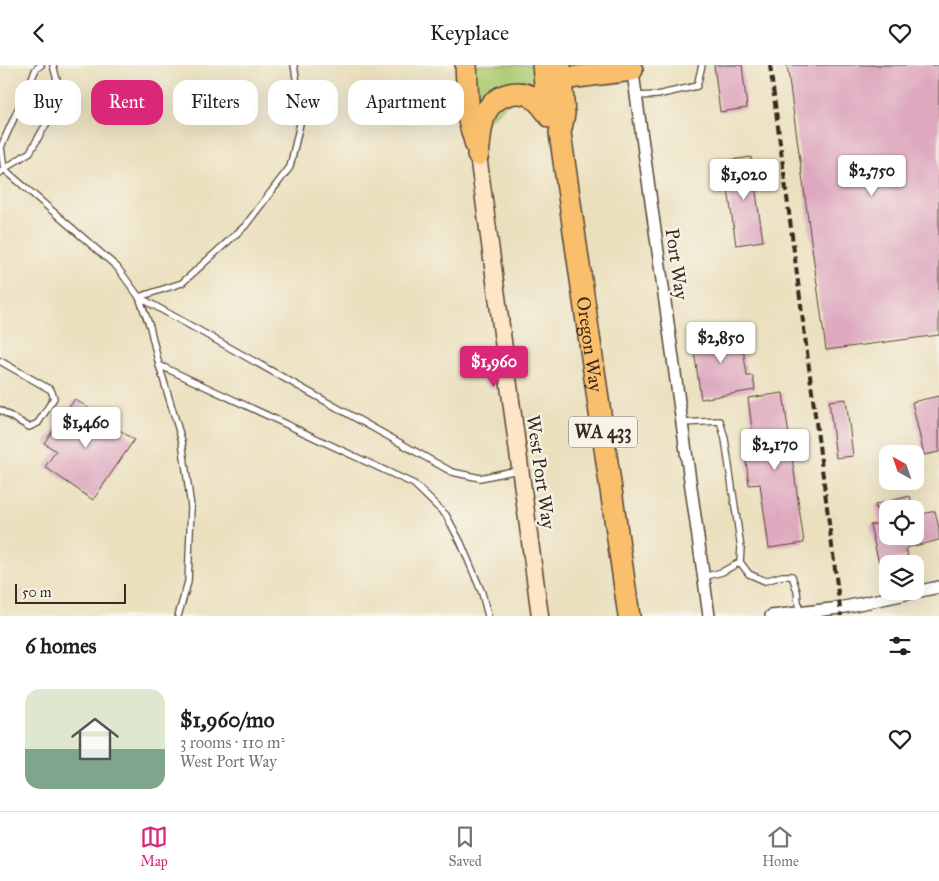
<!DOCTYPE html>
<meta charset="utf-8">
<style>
:root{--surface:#fff;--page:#f2f2f2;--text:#202124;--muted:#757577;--line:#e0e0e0;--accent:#db2777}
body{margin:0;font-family:"IM FELL Great Primer",serif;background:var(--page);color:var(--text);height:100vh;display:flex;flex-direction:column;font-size:19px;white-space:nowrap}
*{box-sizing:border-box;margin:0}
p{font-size:16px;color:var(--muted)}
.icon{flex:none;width:28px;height:28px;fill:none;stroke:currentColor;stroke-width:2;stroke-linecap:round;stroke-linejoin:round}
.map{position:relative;height:551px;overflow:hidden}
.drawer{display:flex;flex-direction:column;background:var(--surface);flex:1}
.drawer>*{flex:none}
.guide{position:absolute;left:15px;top:15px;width:500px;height:45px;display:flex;gap:10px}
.needle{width:32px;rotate:320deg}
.buttons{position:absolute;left:879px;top:380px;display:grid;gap:10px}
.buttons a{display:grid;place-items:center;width:45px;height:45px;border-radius:10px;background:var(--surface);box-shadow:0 5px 20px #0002;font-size:25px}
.scale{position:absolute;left:15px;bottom:12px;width:111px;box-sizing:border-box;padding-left:5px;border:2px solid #3b2a1e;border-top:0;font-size:14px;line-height:18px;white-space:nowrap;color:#3b2a1e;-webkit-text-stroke:4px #f7f3e8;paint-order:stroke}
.price{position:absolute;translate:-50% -42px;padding:0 11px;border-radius:5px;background:#fff;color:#222;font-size:16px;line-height:32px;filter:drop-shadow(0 1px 2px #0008)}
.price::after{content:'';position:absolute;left:50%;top:30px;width:15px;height:11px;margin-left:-8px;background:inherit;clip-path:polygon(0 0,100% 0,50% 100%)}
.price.selected{background:var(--accent);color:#fff}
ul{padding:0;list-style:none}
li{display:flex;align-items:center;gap:15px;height:125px;padding:0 25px}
li span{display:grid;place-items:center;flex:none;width:140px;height:100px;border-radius:15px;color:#555}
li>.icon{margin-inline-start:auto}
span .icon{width:60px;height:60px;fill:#fffc;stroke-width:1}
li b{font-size:21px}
h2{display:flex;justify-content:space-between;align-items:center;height:60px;padding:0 25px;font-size:21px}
.pill{padding:0 18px;border-radius:15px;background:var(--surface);box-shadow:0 5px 20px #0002;font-size:18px;line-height:45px}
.pill.selected{background:var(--accent);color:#fff}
header{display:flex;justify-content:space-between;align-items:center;height:65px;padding:0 25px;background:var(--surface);font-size:22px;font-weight:600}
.dock{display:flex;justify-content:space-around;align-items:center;height:70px;border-top:1px solid var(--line);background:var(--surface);font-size:14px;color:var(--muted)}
.dock a{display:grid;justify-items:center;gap:2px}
.dock .selected{color:var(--accent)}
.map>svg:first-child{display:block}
.green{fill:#acca71;stroke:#747a48}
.building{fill:#dea8bf}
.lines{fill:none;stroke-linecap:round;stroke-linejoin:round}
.lane-casing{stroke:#554536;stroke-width:8}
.street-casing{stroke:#554536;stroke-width:14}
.secondary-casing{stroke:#554536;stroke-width:19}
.highway-casing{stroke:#554536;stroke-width:24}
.lane{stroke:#fff;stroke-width:5.5}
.street{stroke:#fff;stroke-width:11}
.secondary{stroke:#fde5c5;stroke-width:16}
.highway{stroke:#f9bf6d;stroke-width:21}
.rail{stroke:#3b2a1e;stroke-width:4;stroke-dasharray:8 4;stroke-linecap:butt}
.labels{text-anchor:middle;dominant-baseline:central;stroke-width:4.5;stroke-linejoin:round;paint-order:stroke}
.shield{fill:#f7f3e8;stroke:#73665b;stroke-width:1}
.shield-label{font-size:18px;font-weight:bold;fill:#3b2a1e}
.street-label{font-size:19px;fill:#3b2a1e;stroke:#f7f3e8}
</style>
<header><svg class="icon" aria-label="back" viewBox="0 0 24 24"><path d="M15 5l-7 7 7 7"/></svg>Keyplace<svg class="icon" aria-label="heart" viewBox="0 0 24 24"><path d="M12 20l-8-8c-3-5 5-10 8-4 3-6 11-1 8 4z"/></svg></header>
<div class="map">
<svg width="939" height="551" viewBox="0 0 939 551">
<rect width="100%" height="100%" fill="#f7f3e8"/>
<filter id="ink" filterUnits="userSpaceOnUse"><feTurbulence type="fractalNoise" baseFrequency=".02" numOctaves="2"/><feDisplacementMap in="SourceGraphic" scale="10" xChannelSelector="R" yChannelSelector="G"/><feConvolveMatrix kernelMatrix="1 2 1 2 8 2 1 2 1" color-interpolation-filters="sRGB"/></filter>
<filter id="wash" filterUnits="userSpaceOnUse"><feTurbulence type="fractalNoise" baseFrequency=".0096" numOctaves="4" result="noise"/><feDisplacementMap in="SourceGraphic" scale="20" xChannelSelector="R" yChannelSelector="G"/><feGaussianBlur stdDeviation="1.12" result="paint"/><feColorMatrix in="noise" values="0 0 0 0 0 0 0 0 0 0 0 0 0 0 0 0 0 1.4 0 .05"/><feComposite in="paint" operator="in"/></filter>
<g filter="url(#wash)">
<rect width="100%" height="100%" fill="#ebe0be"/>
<!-- green -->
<polygon class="green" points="466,0 543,0 546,27 520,28 483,60"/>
<g id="blocks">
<!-- building -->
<g class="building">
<polygon points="714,0 742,0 747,43 720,47"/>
<polygon points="787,0 939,0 939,270 826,285"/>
<polygon points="751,92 763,176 736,180 724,96"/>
<polygon points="740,264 747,311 753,311 755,325 701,334 692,271"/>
<polygon points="783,328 804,478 769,483 760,419 749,420 746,396 756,394 748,333"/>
<polygon points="939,331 939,387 924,390 912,337"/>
<polygon points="75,334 134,375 93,435 45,402 56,386 44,378"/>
<polygon points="846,334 853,391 836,393 829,336"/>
<polygon points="910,431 913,444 888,444 888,471 915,471 915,451 935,446 939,463 939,475 906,483 908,491 879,498 870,460 879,458 875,440"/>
</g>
</g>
</g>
<g filter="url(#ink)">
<use href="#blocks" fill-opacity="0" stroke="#554536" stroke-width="1"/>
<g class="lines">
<defs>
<g id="lane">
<polyline points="41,0 36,4 1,82 4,104 117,202 139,232 150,262 159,300 182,376 191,442 188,517 178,551"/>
<polyline points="636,31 657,30 697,21 702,0"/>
<polyline points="0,108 4,104 30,87 48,56 57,15 53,0"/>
<polyline points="139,232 452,407 480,413 518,405"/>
<polyline points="139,232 182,218 245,161 290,102 302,50 294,0"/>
<polyline points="0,296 51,325 54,333 38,358 29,362 0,345"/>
<polyline points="159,300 414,419 446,450 461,478 482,528 488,551"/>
<polyline points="682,358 720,356 725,374 741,483 740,497 722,507 703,512"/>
<polyline points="740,497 749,509 765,516 782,511 792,511 797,526 799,547"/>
</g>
<g id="street">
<polyline points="632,1 709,551"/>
<polyline points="771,551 840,543 939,522"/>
</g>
<polyline id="secondary" points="478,90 540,551"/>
<g id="highway">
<polyline points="466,0 469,56 476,80"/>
<polyline points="543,0 546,27 550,52"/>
<path id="s1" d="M560,0L564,49L560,68L629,551"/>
<polyline points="561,14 632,5"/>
<path d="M478,90C480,77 480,59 486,47C495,30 520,21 536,35C541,39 545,45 549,50"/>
</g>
</defs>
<!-- lane casing -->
<use href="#lane" class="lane-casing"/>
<!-- street casing -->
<use href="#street" class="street-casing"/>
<!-- secondary casing -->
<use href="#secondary" class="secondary-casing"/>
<!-- highway casing -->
<use href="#highway" class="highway-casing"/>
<!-- lane -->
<use href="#lane" class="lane"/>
<!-- street -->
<use href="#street" class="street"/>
<!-- secondary -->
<use href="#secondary" class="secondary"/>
<!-- highway -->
<use href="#highway" class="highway"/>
<!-- rail -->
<polyline class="rail" points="770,0 841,551"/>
</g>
</g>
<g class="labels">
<!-- shield labels -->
<rect class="shield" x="569" y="351.5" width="68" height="31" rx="4"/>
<g class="shield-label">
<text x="603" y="367">WA 433</text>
</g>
<!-- street labels -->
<g class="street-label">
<text transform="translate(677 199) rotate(82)">Port Way</text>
<text stroke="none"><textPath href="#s1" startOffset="282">Oregon Way</textPath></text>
<text transform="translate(541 407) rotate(82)">West Port Way</text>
</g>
</g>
</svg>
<div class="buttons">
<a><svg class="needle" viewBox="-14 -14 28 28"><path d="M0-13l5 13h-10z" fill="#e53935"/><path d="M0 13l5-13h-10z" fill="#757577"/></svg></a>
<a><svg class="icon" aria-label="locate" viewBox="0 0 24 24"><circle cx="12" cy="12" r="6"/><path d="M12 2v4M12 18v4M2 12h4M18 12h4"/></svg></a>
<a><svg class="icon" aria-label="layers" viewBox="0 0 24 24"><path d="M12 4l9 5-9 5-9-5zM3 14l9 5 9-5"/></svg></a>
</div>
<div class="scale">50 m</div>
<b class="price" style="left:872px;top:132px">$2,750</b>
<b class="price" style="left:744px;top:136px">$1,020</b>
<b class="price" style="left:721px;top:299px">$2,850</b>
<b class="price selected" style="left:494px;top:323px">$1,960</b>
<b class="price" style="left:86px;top:384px">$1,460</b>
<b class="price" style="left:775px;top:406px">$2,170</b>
<div class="guide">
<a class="pill">Buy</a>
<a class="pill selected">Rent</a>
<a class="pill">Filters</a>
<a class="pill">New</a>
<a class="pill">Apartment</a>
</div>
</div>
<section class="drawer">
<h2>6 homes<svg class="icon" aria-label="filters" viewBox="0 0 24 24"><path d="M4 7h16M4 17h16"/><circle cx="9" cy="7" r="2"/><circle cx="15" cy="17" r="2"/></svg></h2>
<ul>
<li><span style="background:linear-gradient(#dfe7d0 60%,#7fa58c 0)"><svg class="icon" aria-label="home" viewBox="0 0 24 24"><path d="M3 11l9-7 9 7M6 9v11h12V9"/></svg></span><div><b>$1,960/mo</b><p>3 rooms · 110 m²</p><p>West Port Way</p></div><svg class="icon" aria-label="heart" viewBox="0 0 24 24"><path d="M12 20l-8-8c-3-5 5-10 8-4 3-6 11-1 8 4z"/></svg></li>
</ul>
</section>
<nav class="dock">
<a class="selected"><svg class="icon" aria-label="map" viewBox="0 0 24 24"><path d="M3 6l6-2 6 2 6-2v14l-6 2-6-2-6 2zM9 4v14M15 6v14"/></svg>Map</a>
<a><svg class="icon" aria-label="saved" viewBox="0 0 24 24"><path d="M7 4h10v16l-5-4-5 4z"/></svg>Saved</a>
<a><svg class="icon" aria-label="home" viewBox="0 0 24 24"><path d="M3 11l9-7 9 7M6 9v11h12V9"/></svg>Home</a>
</nav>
